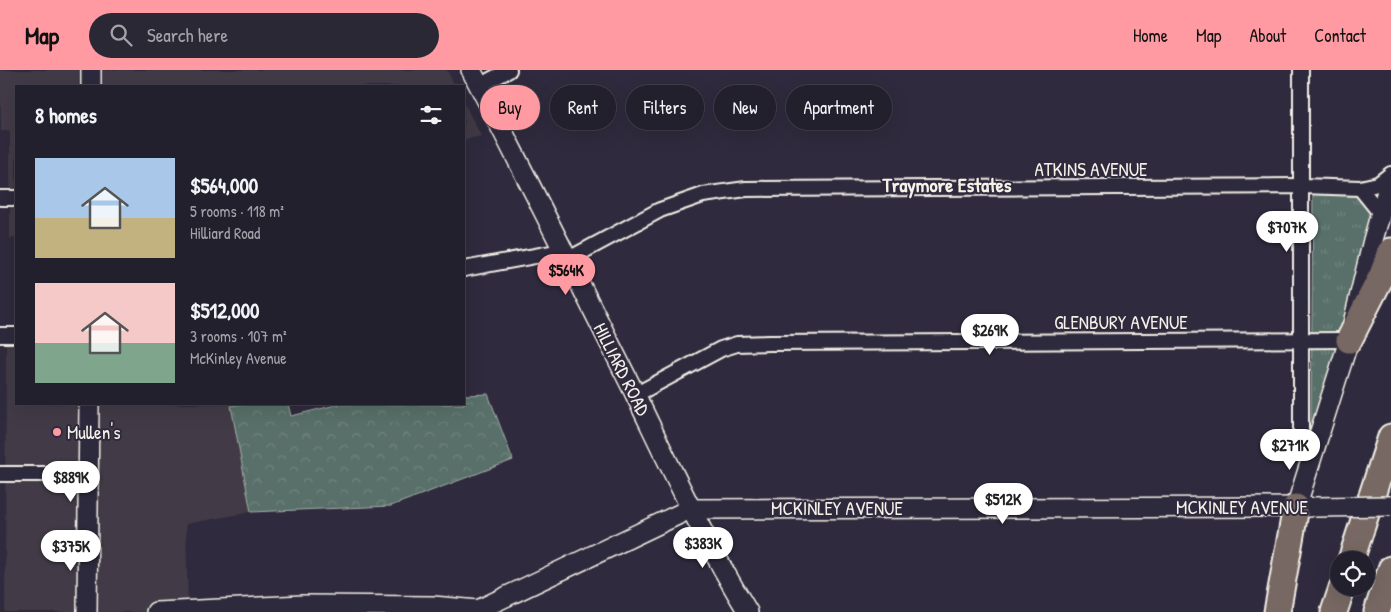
<!DOCTYPE html>
<meta charset="utf-8">
<style>
:root{--surface:#23202e;--page:#2b2836;--text:#f1f3f6;--muted:#a3a3aa;--line:#403e4a;--accent:#ff9aa2}
body{margin:0;font-family:"Patrick Hand",sans-serif;background:var(--page);color:var(--text);height:100vh;display:flex;flex-direction:column;font-size:19px;white-space:nowrap}
*{box-sizing:border-box;margin:0}
p{font-size:16px;color:var(--muted)}
.icon{flex:none;width:28px;height:28px;fill:none;stroke:currentColor;stroke-width:2;stroke-linecap:round;stroke-linejoin:round}
.map{position:relative;flex:1;overflow:hidden}
.details{position:absolute;left:15px;top:15px;width:450px;height:320px;display:flex;flex-direction:column;background:var(--surface);border-radius:0px;box-shadow:0 5px 20px #0002,0 0 0 1px var(--line)}
.details>*{flex:none}
.top-card{position:absolute;left:480px;top:15px;width:475px;height:45px;display:flex;gap:10px}
.fabs{position:absolute;left:1330px;top:481px;display:grid;gap:10px}
.fabs a{display:grid;place-items:center;width:45px;height:45px;border-radius:50%;background:var(--surface);box-shadow:0 5px 20px #0002,0 0 0 1px var(--line);font-size:25px}
.price{position:absolute;translate:-50% -42px;padding:0 11px;border-radius:18px;background:#fff;color:#222;font-size:16px;line-height:32px;filter:drop-shadow(0 1px 2px #0008)}
.price::after{content:'';position:absolute;left:50%;top:30px;width:15px;height:11px;margin-left:-8px;background:inherit;clip-path:polygon(0 0,100% 0,50% 100%)}
.price.selected{background:var(--accent);color:#111}
ul{padding:0;list-style:none}
li{display:flex;align-items:center;gap:15px;height:125px;padding:0 20px}
li span{display:grid;place-items:center;flex:none;width:140px;height:100px;border-radius:0px;color:#555}
li>.icon{margin-inline-start:auto}
span .icon{width:60px;height:60px;fill:#fffc;stroke-width:1}
li b{font-size:21px}
h2{display:flex;justify-content:space-between;align-items:center;height:60px;padding:0 20px;font-size:21px}
.tag{padding:0 18px;border-radius:22px;background:var(--surface);box-shadow:0 5px 20px #0002,0 0 0 1px var(--line);font-size:18px;line-height:45px}
.tag.selected{background:var(--accent);color:#111}
header{display:flex;align-items:center;gap:30px;box-sizing:border-box;height:70px;padding:0 25px;background:var(--accent);color:#111}
header strong{font-size:24px}
nav{display:flex;gap:28px;margin-inline-start:auto;font-size:18px}
.search{width:350px;height:45px;background:var(--page);display:flex;align-items:center;gap:12px;box-sizing:border-box;padding:0 18px;border-radius:28px;color:var(--muted);font-size:19px}
.map>svg:first-child{display:block}
.built{fill:#423a47}
.grass{fill:url(#grass-tufts);stroke:#a6b0a8}
.forest{fill:url(#forest-crowns);stroke:#a6b0a8}
.lines{fill:none;stroke-linecap:round;stroke-linejoin:round}
.street-casing{stroke:#f4f1e8;stroke-width:18}
.secondary-casing{stroke:#f4f1e8;stroke-width:22}
.highway-casing{stroke:#f4f1e8;stroke-width:29}
.street{stroke:#2f2a3d;stroke-width:14}
.secondary{stroke:#2f2a3d;stroke-width:19}
.highway{stroke:#776864;stroke-width:25}
.secondary-bridge-casing{stroke:#f4f1e8;stroke-width:22;stroke-linecap:butt}
.secondary-bridge{stroke:#2f2a3d;stroke-width:19}
.poi-dot{fill:#ff9aa2;stroke:#2f2a3d;stroke-width:2}
.labels{text-anchor:middle;dominant-baseline:central;stroke-width:4;stroke-linejoin:round;paint-order:stroke}
.street-label{font-size:19px;fill:#f4f1e8;stroke:#2f2a3d}
.poi-label{font-size:19px;fill:#f4f1e8;stroke:#2f2a3d;text-anchor:start}
.neighbourhood-label{font-size:20px;font-weight:bold;fill:#f4f1e8;stroke:#2f2a3d}
</style>
<header>
<strong>Map</strong>
<div class="search"><svg class="icon" aria-label="search" viewBox="0 0 24 24"><circle cx="10" cy="10" r="6"/><path d="M15 15l6 6"/></svg>Search here</div>
<nav><a>Home</a><a>Map</a><a>About</a><a>Contact</a></nav>
</header>
<div class="map">
<svg width="1391" height="542" viewBox="0 0 1391 542">
<defs>
<pattern id="grass-tufts" width="24" height="20" patternUnits="userSpaceOnUse" patternTransform="scale(1.25)"><rect width="24" height="20" fill="#596f69"/><path d="M3 7l-1-3M5 7V3M7 7l1-3M15 17l-1-3M17 17v-4M19 17l1-3" fill="none" stroke="#71847e"/></pattern>
<pattern id="forest-crowns" width="20" height="18" patternUnits="userSpaceOnUse" patternTransform="scale(1.25)"><rect width="20" height="18" fill="#596f69"/><path d="M2 6a3 3 0 1 1 6 0M12 15a3 3 0 1 1 6 0" fill="none" stroke="#71847e"/></pattern>
</defs>
<rect width="100%" height="100%" fill="#2f2a3d"/>
<filter id="ink" filterUnits="userSpaceOnUse"><feTurbulence type="fractalNoise" baseFrequency=".02" numOctaves="2"/><feDisplacementMap in="SourceGraphic" scale="10" xChannelSelector="R" yChannelSelector="G"/><feConvolveMatrix kernelMatrix="1 2 1 2 8 2 1 2 1" color-interpolation-filters="sRGB"/></filter>
<g filter="url(#ink)">
<!-- built -->
<g class="built">
<polygon points="0,0 109,0 109,2 110,0 447,0 455,16 16,16 16,168 10,168 10,61 1,61"/>
<polygon points="464,33 481,66 464,70"/>
<polygon points="6,261 16,261 16,334 231,334 251,442 186,454 188,542 5,542"/>
</g>
<!-- grass -->
<polygon class="grass" points="1313,120 1372,120 1381,129 1311,362"/>
<!-- forest -->
<polygon class="forest" points="488,324 513,390 391,436 251,442 231,336 240,334 288,334 291,346 340,334 464,334 464,325"/>
<g class="lines">
<defs>
<g id="street">
<polyline points="1301,0 1301,365"/>
<polyline points="479,16 509,0"/>
<polyline points="1360,118 1380,143"/>
<polyline points="0,128 16,128"/>
<polyline points="567,190 660,140 703,125 746,119 1302,116 1360,118 1378,114 1391,104"/>
<polyline points="464,199 562,181"/>
<polyline points="0,265 16,265"/>
<polyline points="635,325 721,279 737,274 769,273 1349,270"/>
<polyline points="0,404 88,404"/>
</g>
<g id="secondary">
<path d="M471,0C527,107 581,216 635,324C671,398 705,472 748,542"/>
<polyline points="91,16 91,0"/>
<polyline points="1293,447 1349,270 1373,170 1391,107"/>
<polyline points="87,542 89,334"/>
<polyline points="156,542 303,535 433,536 478,540 690,439 1309,437"/>
</g>
<g id="highway">
<polyline points="1349,270 1382,205 1391,181"/>
<polyline points="1351,490 1391,367"/>
<polyline points="1277,542 1296,437"/>
<polyline points="1334,542 1342,518"/>
<polyline points="1377,542 1391,499"/>
</g>
</defs>
<!-- street casing -->
<use href="#street" class="street-casing"/>
<!-- secondary casing -->
<use href="#secondary" class="secondary-casing"/>
<!-- highway casing -->
<use href="#highway" class="highway-casing"/>
<!-- street -->
<use href="#street" class="street"/>
<!-- secondary -->
<use href="#secondary" class="secondary"/>
<!-- highway -->
<use href="#highway" class="highway"/>
<defs>
<polyline id="secondary-bridge" points="1315,437 1391,436"/>
</defs>
<!-- secondary-bridge casing -->
<use href="#secondary-bridge" class="secondary-bridge-casing"/>
<!-- secondary-bridge -->
<use href="#secondary-bridge" class="secondary-bridge"/>
</g>
</g>
<!-- markers -->
<circle class="poi-dot" cx="57" cy="362" r="5"/>
<g class="labels">
<!-- street labels -->
<g class="street-label">
<text x="1091" y="99">ATKINS AVENUE</text>
<text x="1121" y="252">GLENBURY AVENUE</text>
<text transform="translate(622 299) rotate(63)">HILLIARD ROAD</text>
<text x="1242" y="437">MCKINLEY AVENUE</text>
<text x="837" y="438">MCKINLEY AVENUE</text>
</g>
<!-- poi labels -->
<g class="poi-label">
<text x="67" y="362">Mullen's</text>
</g>
<!-- neighbourhood labels -->
<g class="neighbourhood-label">
<text x="947" y="114">Traymore Estates</text>
</g>
</g>
</svg>
<div class="fabs">
<a><svg class="icon" aria-label="locate" viewBox="0 0 24 24"><circle cx="12" cy="12" r="6"/><path d="M12 2v4M12 18v4M2 12h4M18 12h4"/></svg></a>
</div>
<b class="price" style="left:1287px;top:183px">$707K</b>
<b class="price selected" style="left:566px;top:226px">$564K</b>
<b class="price" style="left:990px;top:286px">$269K</b>
<b class="price" style="left:1290px;top:401px">$271K</b>
<b class="price" style="left:71px;top:433px">$889K</b>
<b class="price" style="left:1003px;top:455px">$512K</b>
<b class="price" style="left:703px;top:499px">$383K</b>
<b class="price" style="left:71px;top:502px">$375K</b>
<div class="top-card">
<a class="tag selected">Buy</a>
<a class="tag">Rent</a>
<a class="tag">Filters</a>
<a class="tag">New</a>
<a class="tag">Apartment</a>
</div>
<section class="details">
<h2>8 homes<svg class="icon" aria-label="filters" viewBox="0 0 24 24"><path d="M4 7h16M4 17h16"/><circle cx="9" cy="7" r="2"/><circle cx="15" cy="17" r="2"/></svg></h2>
<ul>
<li><span style="background:linear-gradient(#a9c7e8 60%,#c2b280 0)"><svg class="icon" aria-label="home" viewBox="0 0 24 24"><path d="M3 11l9-7 9 7M6 9v11h12V9"/></svg></span><div><b>$564,000</b><p>5 rooms · 118 m²</p><p>Hilliard Road</p></div></li>
<li><span style="background:linear-gradient(#f6c9c9 60%,#7fa58c 0)"><svg class="icon" aria-label="home" viewBox="0 0 24 24"><path d="M3 11l9-7 9 7M6 9v11h12V9"/></svg></span><div><b>$512,000</b><p>3 rooms · 107 m²</p><p>McKinley Avenue</p></div></li>
</ul>
</section>
</div>
